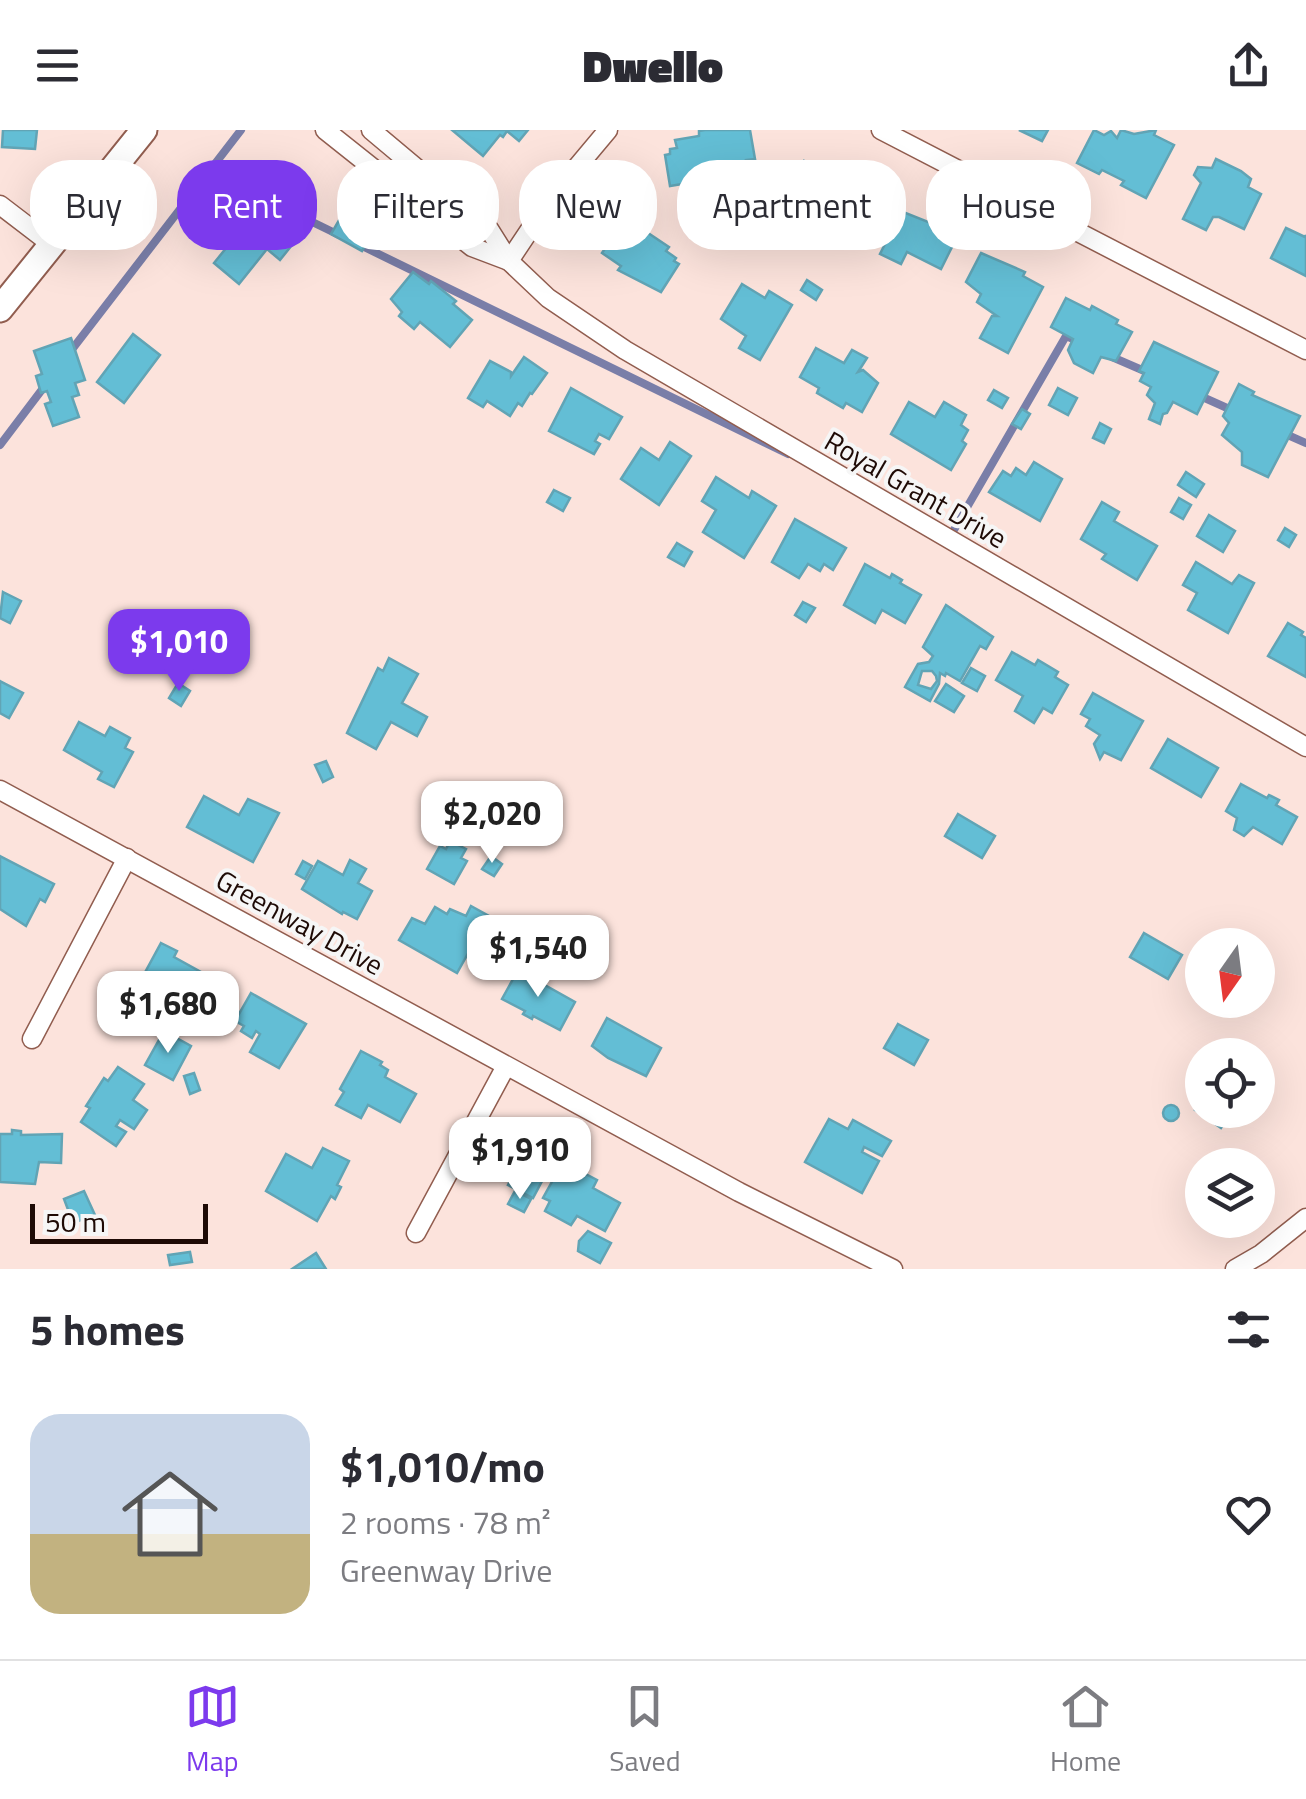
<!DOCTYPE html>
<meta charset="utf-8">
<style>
:root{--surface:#fff;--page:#f7f7f7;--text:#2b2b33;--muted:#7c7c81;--line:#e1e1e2;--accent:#7c3aed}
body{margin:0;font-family:"Titillium Web",sans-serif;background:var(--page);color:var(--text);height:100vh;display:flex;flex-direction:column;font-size:38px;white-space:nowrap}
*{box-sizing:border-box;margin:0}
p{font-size:32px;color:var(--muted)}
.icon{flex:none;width:55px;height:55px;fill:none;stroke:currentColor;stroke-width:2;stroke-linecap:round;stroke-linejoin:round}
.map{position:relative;height:1139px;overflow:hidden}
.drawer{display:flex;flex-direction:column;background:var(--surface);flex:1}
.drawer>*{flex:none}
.hud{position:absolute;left:30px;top:30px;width:1248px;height:90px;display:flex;gap:20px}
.needle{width:65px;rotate:194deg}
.fabs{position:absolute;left:1185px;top:798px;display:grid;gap:20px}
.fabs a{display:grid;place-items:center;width:90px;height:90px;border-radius:50%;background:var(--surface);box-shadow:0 10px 40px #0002;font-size:50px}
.scale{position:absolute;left:30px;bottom:25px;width:178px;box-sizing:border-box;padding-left:10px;border:5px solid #1e0a05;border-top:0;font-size:28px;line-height:35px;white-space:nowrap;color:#1e0a05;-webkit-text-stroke:8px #f6f6f6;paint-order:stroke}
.price{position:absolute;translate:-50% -85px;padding:0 22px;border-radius:20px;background:#fff;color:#222;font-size:32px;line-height:65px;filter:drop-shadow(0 2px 5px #0008)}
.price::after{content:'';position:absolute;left:50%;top:60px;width:30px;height:22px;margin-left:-15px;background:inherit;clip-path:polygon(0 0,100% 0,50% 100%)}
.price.selected{background:var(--accent);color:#fff}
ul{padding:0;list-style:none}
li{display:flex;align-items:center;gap:30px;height:250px;padding:0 30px}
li+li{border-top:2px solid var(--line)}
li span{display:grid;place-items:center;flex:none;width:280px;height:200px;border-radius:30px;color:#555}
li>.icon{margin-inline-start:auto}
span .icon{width:120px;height:120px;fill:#fffc;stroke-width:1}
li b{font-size:42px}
h2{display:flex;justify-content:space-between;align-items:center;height:120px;padding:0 30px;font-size:42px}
.pill{padding:0 35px;border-radius:40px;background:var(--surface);box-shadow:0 10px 40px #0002;font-size:35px;line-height:90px}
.pill.selected{background:var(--accent);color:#fff}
header{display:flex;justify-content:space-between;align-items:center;height:130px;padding:0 30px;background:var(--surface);font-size:45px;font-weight:800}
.tab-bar{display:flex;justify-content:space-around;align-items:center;height:140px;border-top:2px solid var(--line);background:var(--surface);font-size:28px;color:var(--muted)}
.tab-bar a{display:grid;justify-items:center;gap:5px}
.tab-bar .selected{color:var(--accent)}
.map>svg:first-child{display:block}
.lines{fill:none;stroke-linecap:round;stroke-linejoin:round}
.stream{stroke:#7a7ea8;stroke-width:8}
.building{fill:#63bed5;stroke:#61a4b5;stroke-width:2.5;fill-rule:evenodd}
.street-casing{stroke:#915d4f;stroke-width:21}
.secondary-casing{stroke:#915d4f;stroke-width:29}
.street{stroke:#fff;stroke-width:18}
.secondary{stroke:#fff;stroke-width:25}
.labels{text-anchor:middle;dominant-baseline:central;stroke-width:8;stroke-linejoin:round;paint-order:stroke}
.street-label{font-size:28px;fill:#1e0a05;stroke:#f6f6f6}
</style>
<header><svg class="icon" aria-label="menu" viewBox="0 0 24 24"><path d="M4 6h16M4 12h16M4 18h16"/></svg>Dwello<svg class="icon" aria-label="share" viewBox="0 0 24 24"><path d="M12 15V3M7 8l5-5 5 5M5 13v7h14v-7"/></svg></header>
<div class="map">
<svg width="1306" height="1139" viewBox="0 0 1306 1139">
<rect width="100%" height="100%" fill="#fce3dc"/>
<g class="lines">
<!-- stream -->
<g class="stream">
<polyline points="208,41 339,105"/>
<polyline points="356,113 788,324"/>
<polyline points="70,222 241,0"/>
<polyline points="1112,227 1149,243"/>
<polyline points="1198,265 1236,282"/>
<polyline points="1281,302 1306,313"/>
<polyline points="0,315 47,253"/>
<polyline points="951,405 1066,206 1081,213"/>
</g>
</g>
<!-- building -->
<g class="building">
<polygon points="3,0 37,0 35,19 2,17"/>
<polygon points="452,0 528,0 519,11 507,1 503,7 500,5 483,26"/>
<polygon points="750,0 755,29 746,30 747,35 734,37 734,34 692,41 694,52 670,56 665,25 670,24 670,19 677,18 675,10 699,6 699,1 705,0"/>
<polygon points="1019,0 1048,0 1042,11"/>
<polygon points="1094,0 1104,5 1111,1 1117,8 1121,0 1134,4 1156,0 1154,5 1174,15 1146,68 1121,55 1124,51 1102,40 1099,44 1077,33"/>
<polygon points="1216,29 1241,41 1251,49 1248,57 1261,64 1244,99 1219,87 1213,87 1206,100 1183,89 1201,53 1194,45 1198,37 1212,38"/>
<polygon points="804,31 869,61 853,93 827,80 821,91 800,80 804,72 797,70 794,66 795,63 790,60"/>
<polygon points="263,73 288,93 283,100 296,110 280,130 267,119 239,154 214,133 227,117 223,114 230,105 234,109"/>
<polygon points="893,78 936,95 933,100 955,111 941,139 907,122 901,134 880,124 885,114 878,106"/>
<polygon points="345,80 376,97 362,121 331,104"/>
<polygon points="762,92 780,102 773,114 755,104"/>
<polygon points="620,96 636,106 640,100 645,101 669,117 666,121 676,128 674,131 679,134 661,162 618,140 621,136 602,123"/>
<polygon points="1286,98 1305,107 1306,105 1306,146 1271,128"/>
<polygon points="981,123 1025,142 1023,146 1043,157 1008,223 980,208 992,186 997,186 977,172 981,164 966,152"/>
<polygon points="413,142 429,154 431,151 456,171 453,174 472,190 450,217 420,192 414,199 399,186 402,182 391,169"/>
<polygon points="807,150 822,160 816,170 801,160"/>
<polygon points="742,154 765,168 769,161 792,175 760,230 739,218 746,206 721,189"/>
<polygon points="1066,168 1090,180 1092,176 1118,190 1116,194 1132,202 1116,231 1101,227 1093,243 1074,233 1068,220 1073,209 1051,197"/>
<polygon points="133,204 160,225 124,273 97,252"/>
<polygon points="71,208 85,250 75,253 79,265 72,267 79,287 53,296 45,274 51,272 47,261 41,263 36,246 42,244 34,221"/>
<polygon points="1154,212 1218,242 1197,284 1173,272 1167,283 1163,284 1160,294 1149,289 1155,273 1147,265 1151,257 1140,251 1144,243 1139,241"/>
<polygon points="816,218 844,233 852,220 867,228 858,242 863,240 878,253 862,282 846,273 843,278 817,263 819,258 800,247"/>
<polygon points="524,227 547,243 532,264 530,263 522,276 518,273 510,286 487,271 483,277 468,268 490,231 511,242 511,246"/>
<polygon points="1239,254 1254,262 1252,265 1300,286 1268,347 1242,335 1242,322 1222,305 1229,293 1223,286"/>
<polygon points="571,258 622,287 609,309 599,304 595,311 600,314 594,324 549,301"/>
<polygon points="1058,258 1077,268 1068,285 1049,275"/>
<polygon points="994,260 1008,268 1002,278 988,270"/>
<polygon points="909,272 935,287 944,272 966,285 961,295 968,300 962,311 966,314 951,340 891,304"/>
<polygon points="1022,279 1030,284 1021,299 1012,294"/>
<polygon points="1100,293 1111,299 1104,313 1093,308"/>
<polygon points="670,312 691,326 659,375 621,349 641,318 659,330"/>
<polygon points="1034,332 1062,349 1040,391 989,362 1003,341 1011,346 1016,338 1026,345"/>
<polygon points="1186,342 1204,354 1196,367 1178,355"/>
<polygon points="716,347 749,368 752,361 776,376 744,428 703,402 716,380 702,371"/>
<polygon points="554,360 570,368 563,381 547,372"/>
<polygon points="1179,368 1191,375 1183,389 1171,382"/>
<polygon points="1102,372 1119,382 1114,391 1157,416 1137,450 1102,429 1106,424 1081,409"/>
<polygon points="1209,385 1235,401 1223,422 1197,406"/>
<polygon points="795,389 846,418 833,440 824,434 820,441 808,434 799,448 772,432"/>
<polygon points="1285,398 1296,405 1289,417 1278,410"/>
<polygon points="677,413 692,422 684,436 668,427"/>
<polygon points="1196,432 1232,454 1239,445 1254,453 1228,503 1188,480 1197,463 1183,455"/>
<polygon points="865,434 890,448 892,444 902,450 900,453 921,465 905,493 882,480 875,493 844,475"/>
<polygon points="3,462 21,471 10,493 0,488"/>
<polygon points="803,472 815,478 806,492 795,485"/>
<path d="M946,475L993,507L986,519L980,516L960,551L946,543L945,546L940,543L939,554L930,571L905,557L918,534L929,532L933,526L923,517ZM922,541H932L936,546L937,551L931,559L918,555Z"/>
<polygon points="1288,493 1303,502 1301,505 1306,508 1306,547 1268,526"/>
<polygon points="1012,522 1035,535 1038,530 1058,542 1055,547 1068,555 1052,583 1043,578 1034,593 1015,581 1023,566 996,550"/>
<polygon points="389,528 418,544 402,573 427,587 417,606 391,592 376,619 347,603 378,538 383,541"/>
<polygon points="971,538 985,546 977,561 962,553"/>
<polygon points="0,551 23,563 9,588 0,583"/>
<polygon points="178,553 190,561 181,576 169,568"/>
<polygon points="946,554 964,566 954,582 935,571"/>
<polygon points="1093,563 1143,591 1121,630 1104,622 1100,629 1094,614 1100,605 1086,596 1090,589 1081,584"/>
<polygon points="79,592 105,606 110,597 130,608 125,618 133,622 114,657 98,649 102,642 64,620"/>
<polygon points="1168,609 1218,638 1201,667 1151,638"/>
<polygon points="326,631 333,647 323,652 315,635"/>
<polygon points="1241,654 1267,668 1269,665 1279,670 1276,675 1297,687 1282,714 1253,697 1244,706 1234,700 1237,688 1226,681"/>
<polygon points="204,666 239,685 248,669 279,683 253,732 187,697"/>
<polygon points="958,684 995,706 982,728 945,706"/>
<polygon points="450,711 466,719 461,728 467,731 454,754 427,739 440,716 446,719"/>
<polygon points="0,726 54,754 45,772 40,769 26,796 0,779"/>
<polygon points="491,726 502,734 494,746 482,739"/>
<polygon points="350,730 366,739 358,753 372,761 357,789 343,782 342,784 302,759 318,731 343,745"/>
<polygon points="303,731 312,736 305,749 296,744"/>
<polygon points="471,776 489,786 457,843 399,810 412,788 425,794 435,777 447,784 450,779 466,786"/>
<polygon points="1144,803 1182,825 1168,849 1130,827"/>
<polygon points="161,813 177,821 174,827 210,847 195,876 142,848"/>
<polygon points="518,840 575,872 560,900 533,886 532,889 523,884 525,881 502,869"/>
<polygon points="211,855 227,863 217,883 201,875"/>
<polygon points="251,863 306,894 279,938 250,922 260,904 256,901 252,908 241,901 244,896 235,891"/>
<polygon points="607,888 661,918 646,946 608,928 592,916"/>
<polygon points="898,894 928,910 914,935 884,918"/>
<polygon points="164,901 191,916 173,950 145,935"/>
<polygon points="361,921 382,932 380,935 388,940 385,947 416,964 400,992 368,975 361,988 336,975 344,962 340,959"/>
<polygon points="118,937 144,954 133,970 147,980 134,999 120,990 116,996 126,1002 116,1016 81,992 90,978 86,976 104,948 108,951"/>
<polygon points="194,943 200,960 190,964 184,946"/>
<polygon points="1202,969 1202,980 1233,980 1221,998 1195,980"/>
<circle cx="1171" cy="983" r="8"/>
<polygon points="829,989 848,999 853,990 891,1011 882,1026 864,1017 862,1022 879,1031 862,1063 805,1032"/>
<polygon points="12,1000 21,1001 21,1005 62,1004 61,1033 39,1032 35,1054 0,1052 0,1004 12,1004"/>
<polygon points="323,1018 349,1031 337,1055 341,1057 335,1069 331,1066 317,1091 266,1061 286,1024 312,1038"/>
<polygon points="524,1025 549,1038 533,1068 508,1055"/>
<polygon points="563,1032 597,1050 593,1058 620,1073 605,1101 577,1086 571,1095 545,1081 550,1071 543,1068"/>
<polygon points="84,1061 95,1085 73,1093 64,1069"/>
<polygon points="515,1061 531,1069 524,1082 508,1074"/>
<polygon points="588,1101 611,1113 600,1133 578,1121 579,1111"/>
<polygon points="190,1122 192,1132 170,1135 168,1125"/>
<polygon points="316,1123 326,1139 292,1139"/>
</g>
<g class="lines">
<defs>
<g id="street">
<polyline points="325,0 472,117 509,131"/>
<polyline points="371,0 489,99 509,131 548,168 625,220 1306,617"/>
<polyline points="881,0 1306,220"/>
<polyline points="0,75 51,114"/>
<polyline points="509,131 551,68 608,0"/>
<polyline points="0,660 739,1062 893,1139"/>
<polyline points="32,909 127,728"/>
<polyline points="416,1103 506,936"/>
<polyline points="1235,1139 1261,1124 1306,1088"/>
</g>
<polyline id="secondary" points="0,179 144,0"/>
</defs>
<!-- street casing -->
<use href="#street" class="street-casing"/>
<!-- secondary casing -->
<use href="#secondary" class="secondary-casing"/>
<!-- street -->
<use href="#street" class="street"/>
<!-- secondary -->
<use href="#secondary" class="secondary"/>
</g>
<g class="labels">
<!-- street labels -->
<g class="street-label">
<text transform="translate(916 359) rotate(30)">Royal Grant Drive</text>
<text transform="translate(300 792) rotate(29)">Greenway Drive</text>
</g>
</g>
</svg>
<div class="fabs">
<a><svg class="needle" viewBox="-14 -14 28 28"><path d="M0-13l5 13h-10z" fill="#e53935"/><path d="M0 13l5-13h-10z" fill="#7c7c81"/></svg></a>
<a><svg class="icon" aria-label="locate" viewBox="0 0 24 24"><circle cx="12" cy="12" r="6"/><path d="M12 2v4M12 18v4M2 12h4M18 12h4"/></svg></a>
<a><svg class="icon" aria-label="layers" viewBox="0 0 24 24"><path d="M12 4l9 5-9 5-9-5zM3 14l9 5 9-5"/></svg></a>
</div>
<div class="scale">50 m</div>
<b class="price selected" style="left:179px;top:564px">$1,010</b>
<b class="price" style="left:492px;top:736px">$2,020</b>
<b class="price" style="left:538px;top:870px">$1,540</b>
<b class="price" style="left:168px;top:926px">$1,680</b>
<b class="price" style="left:520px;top:1072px">$1,910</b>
<div class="hud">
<a class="pill">Buy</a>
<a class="pill selected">Rent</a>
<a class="pill">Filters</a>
<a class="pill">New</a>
<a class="pill">Apartment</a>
<a class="pill">House</a>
</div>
</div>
<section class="drawer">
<h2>5 homes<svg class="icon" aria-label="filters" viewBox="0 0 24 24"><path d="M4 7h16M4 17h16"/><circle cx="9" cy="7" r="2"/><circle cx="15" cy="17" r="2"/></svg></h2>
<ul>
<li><span style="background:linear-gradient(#c9d6e8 60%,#c2b280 0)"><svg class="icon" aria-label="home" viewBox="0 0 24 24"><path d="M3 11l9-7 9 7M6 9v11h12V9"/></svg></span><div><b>$1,010/mo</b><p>2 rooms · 78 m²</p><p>Greenway Drive</p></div><svg class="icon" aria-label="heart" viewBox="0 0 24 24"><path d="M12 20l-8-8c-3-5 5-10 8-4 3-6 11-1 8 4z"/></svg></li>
</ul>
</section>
<nav class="tab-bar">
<a class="selected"><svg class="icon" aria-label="map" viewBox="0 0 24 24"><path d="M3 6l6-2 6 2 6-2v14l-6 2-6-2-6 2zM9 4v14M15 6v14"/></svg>Map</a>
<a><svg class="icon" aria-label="saved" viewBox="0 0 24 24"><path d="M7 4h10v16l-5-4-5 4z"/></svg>Saved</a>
<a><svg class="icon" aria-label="home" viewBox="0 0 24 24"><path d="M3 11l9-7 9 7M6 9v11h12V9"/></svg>Home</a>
</nav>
